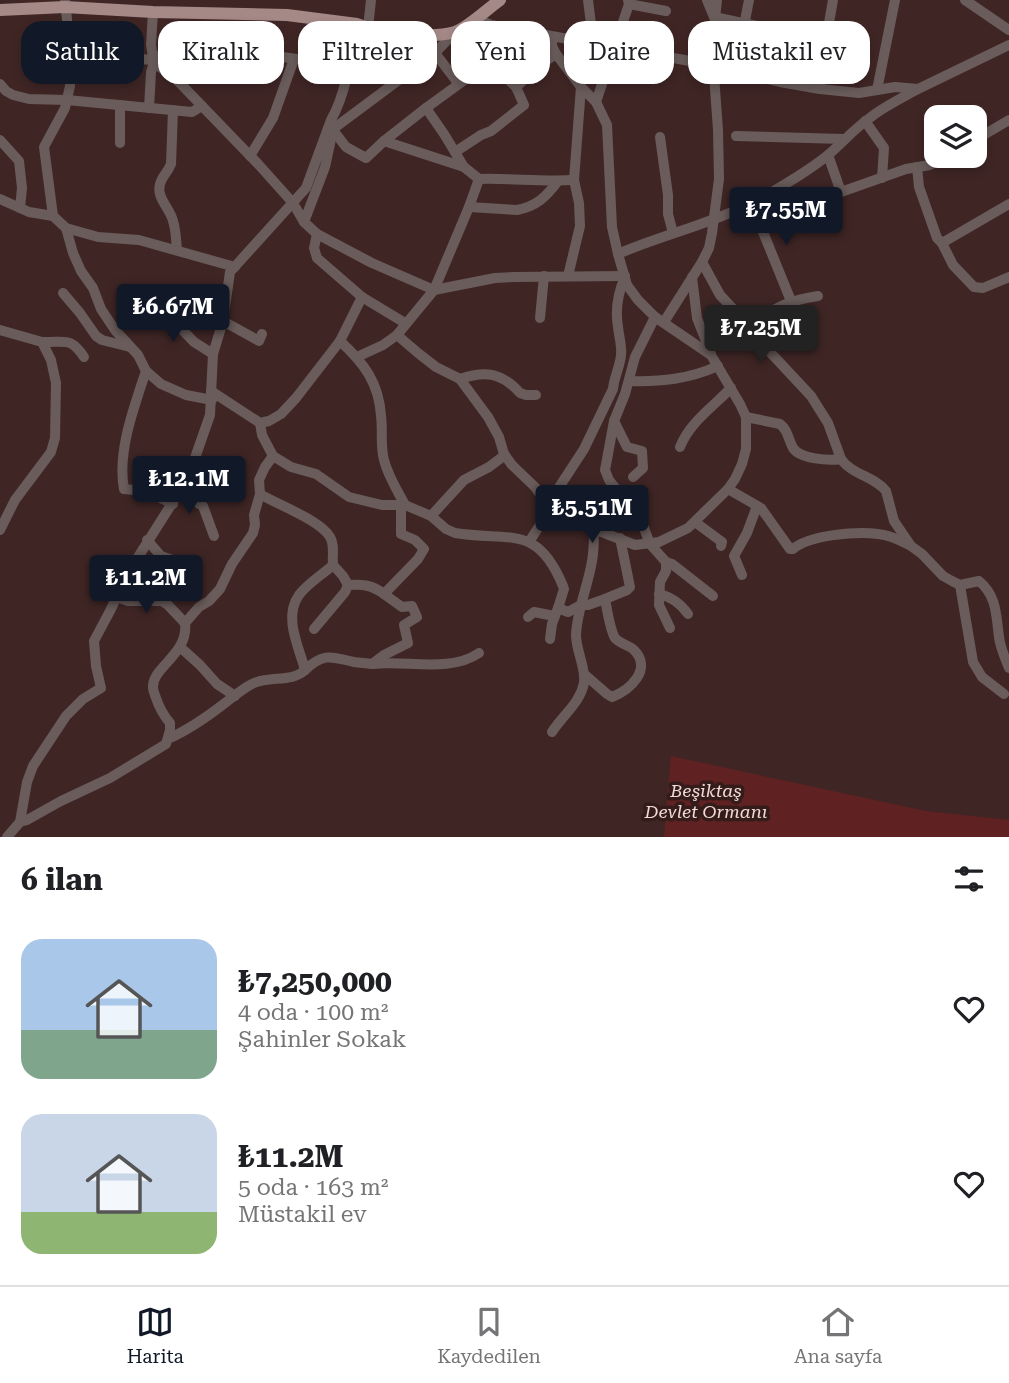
<!DOCTYPE html>
<html lang="tr">
<meta charset="utf-8">
<style>
:root{--surface:#fff;--page:#f6f6f6;--text:#202124;--muted:#757577;--line:#e0e0e0;--accent:#111827}
body{margin:0;font-family:"Roboto Serif",serif;background:var(--page);color:var(--text);height:100vh;display:flex;flex-direction:column;font-size:26px;white-space:nowrap}
*{box-sizing:border-box;margin:0}
p{font-size:23px;color:var(--muted)}
.icon{flex:none;width:38px;height:38px;fill:none;stroke:currentColor;stroke-width:2;stroke-linecap:round;stroke-linejoin:round}
.map{position:relative;height:837px;overflow:hidden}
.sheet{display:flex;flex-direction:column;background:var(--surface);flex:1}
.sheet>*{flex:none}
.hud{position:absolute;left:21px;top:21px;width:968px;height:63px;display:flex;gap:14px}
.tools{position:absolute;left:924px;top:105px;display:grid;gap:14px}
.tools a{display:grid;place-items:center;width:63px;height:63px;border-radius:14px;background:var(--surface);box-shadow:0 4px 10px #0003;font-size:35px}
.price{position:absolute;translate:-50% -60px;padding:0 16px;border-radius:7px;background:var(--accent);color:#fff;font-size:23px;line-height:46px;filter:drop-shadow(0 2px 4px #0008)}
.price::after{content:'';position:absolute;left:50%;top:42px;width:21px;height:16px;margin-left:-10px;background:inherit;clip-path:polygon(0 0,100% 0,50% 100%)}
.price.on{background:#222;color:#fff}
ul{padding:0;list-style:none}
li{display:flex;align-items:center;gap:21px;height:175px;padding:0 21px}
li span{display:grid;place-items:center;flex:none;width:196px;height:140px;border-radius:21px;color:#555}
li>.icon{margin-inline-start:auto}
span .icon{width:84px;height:84px;fill:#fffc;stroke-width:1}
li b{font-size:30px}
h2{display:flex;justify-content:space-between;align-items:center;height:84px;padding:0 21px;font-size:30px}
.pill{padding:0 24px;border-radius:21px;background:var(--surface);box-shadow:0 4px 10px #0003;font-size:24px;line-height:63px}
.pill.on{background:var(--accent);color:#fff}
.menu{display:flex;justify-content:space-around;align-items:center;height:98px;border-top:2px solid var(--line);background:var(--surface);font-size:19px;color:var(--muted)}
.menu a{display:grid;justify-items:center;gap:4px}
.menu .on{color:var(--accent)}
.map>svg:first-child{display:block}
.green{fill:#5f2122}
.lines{fill:none;stroke-linecap:round;stroke-linejoin:round}
.minor{stroke:#695c5b;stroke-width:10}
.major{stroke:#a48987;stroke-width:12}
.labels{text-anchor:middle;dominant-baseline:central;stroke-width:7;stroke-linejoin:round;paint-order:stroke}
.park-label{font-size:18px;font-style:italic;fill:#f1d9d8;stroke:#341c1b}
</style>
<div class="map">
<svg width="1009" height="837" viewBox="0 0 1009 837">
<rect width="100%" height="100%" fill="#3f2625"/>
<!-- green -->
<polygon class="green" points="671,756 926,811 1009,820 1009,837 664,837"/>
<g class="lines">
<!-- minor -->
<g class="minor">
<polyline points="588,0 591,24 596,45"/>
<polyline points="707,0 714,17 826,40"/>
<polyline points="965,0 1009,30"/>
<polyline points="629,4 666,11"/>
<polyline points="153,12 151,45 154,63 175,78 259,165 293,203 304,222 317,234 372,263 434,290"/>
<polyline points="476,18 491,25 712,65 780,82 820,89 859,93 895,87 918,89 1009,45"/>
<polyline points="368,28 371,0"/>
<polyline points="415,34 435,53 458,83"/>
<polyline points="69,54 153,60"/>
<polyline points="152,56 282,57 349,66"/>
<polyline points="735,72 749,0"/>
<polyline points="0,84 6,91 13,95 29,99 67,100 192,112 202,106"/>
<polyline points="516,87 541,64 556,54"/>
<polyline points="820,89 826,40 833,0"/>
<polyline points="877,90 895,0"/>
<polyline points="596,102 629,4 628,0"/>
<polyline points="149,108 151,72 154,63"/>
<polyline points="426,108 481,68 495,67 516,87 524,105 491,131 481,135 455,152"/>
<path d="M173,110L171,164C168,172 162,176 160,184C156,198 170,208 173,221C176,230 176,240 177,250"/>
<polyline points="865,121 884,148 882,178"/>
<polyline points="333,130 346,147 366,158 384,141 426,108 444,134 464,167"/>
<polyline points="329,132 435,53 456,31"/>
<polyline points="736,136 844,139"/>
<polyline points="660,137 668,195 668,214 673,233"/>
<polyline points="0,140 19,161 22,188 20,208"/>
<polyline points="975,140 1009,120"/>
<path d="M384,141L464,167L479,179C511,178 542,182 574,180"/>
<polyline points="120,143 120,105"/>
<polyline points="828,155 841,192 906,169 930,165 946,156"/>
<polyline points="250,156 273,118 294,59"/>
<polyline points="917,167 919,187 937,238 942,243 1009,204"/>
<polyline points="0,199 29,212 53,216 66,228 98,237 139,240 235,267"/>
<polyline points="753,202 763,232 791,301"/>
<path d="M469,207L517,210C537,206 546,197 558,181"/>
<polyline points="53,216 44,147 65,108 70,86 69,39 65,0"/>
<polyline points="304,222 325,167 333,130"/>
<polyline points="66,228 73,253 81,271 93,288 101,309 115,330 138,355 146,371 161,384 186,395 212,400"/>
<polyline points="317,234 314,248 317,258 362,297 405,323"/>
<polyline points="942,243 953,265 974,287 983,288 1009,277"/>
<path d="M618,254C662,235 711,224 754,202C778,189 805,173 827,156C842,143 855,128 871,117C885,106 902,98 918,89"/>
<polyline points="702,262 720,295 752,329 769,351 811,396 828,423 841,459"/>
<polyline points="568,276 580,226 579,203 574,180 581,87"/>
<polyline points="692,277 697,318 711,354"/>
<polyline points="434,290 495,278 515,277 625,276"/>
<polyline points="63,293 80,313 96,336 102,340 130,347"/>
<polyline points="152,305 160,312 170,317 194,342 213,354"/>
<polyline points="655,317 635,357 625,394 614,421 605,470 609,480 641,520 650,544 666,562 666,571 660,582 659,605 670,628"/>
<polyline points="540,318 544,276"/>
<polyline points="223,321 259,341 262,334"/>
<polyline points="664,322 702,262 709,248 712,233 719,179 718,130 712,48 717,0"/>
<path d="M752,329C769,307 792,300 818,296"/>
<polyline points="0,330 42,342 51,360 56,383 55,438 51,452 15,500 0,530"/>
<polyline points="397,335 418,353 436,367 460,379 488,417 499,437 504,454 512,465 535,487 554,513 559,515 574,518 594,529 635,545 659,542 688,528 728,489 735,479 742,464 746,449 746,417 740,404 711,355 655,317 638,300 627,285 618,254 612,227 607,125 596,102 581,87 556,54 552,46 552,37"/>
<path d="M340,341C364,363 379,383 381,416C383,431 380,445 384,460C388,476 397,490 405,505"/>
<path d="M42,342C64,343 70,336 84,357"/>
<polyline points="357,357 383,345 397,335 434,290 469,207 479,179"/>
<path d="M146,371C134,407 117,452 124,489L146,491L173,504"/>
<path d="M460,379C486,370 502,373 520,393L526,395H536"/>
<path d="M629,381C661,382 689,379 718,366"/>
<polyline points="211,391 260,423 269,421 281,414 296,398 340,341 362,297"/>
<path d="M746,417L780,424C788,430 788,439 793,448C800,459 829,461 841,459C852,475 874,476 886,491L894,521L911,546L922,554L943,576L952,581L960,585L979,581C997,596 996,615 999,637C1000,647 1005,658 1009,668"/>
<polyline points="614,421 627,447 642,451 643,468 633,477"/>
<path d="M260,423L262,435L273,456L291,467L316,474L349,497L382,505H405L431,516L446,529L455,533C510,542 537,523 563,586L564,589L558,608L568,612L581,605H588L605,599L627,590L630,587L620,538"/>
<path d="M680,447C690,422 713,407 731,388"/>
<polyline points="183,486 196,502 203,506 214,536"/>
<path d="M728,489L761,508L790,549H793C809,535 857,531 878,534C890,535 900,540 909,545"/>
<path d="M260,494C278,505 320,520 330,537C335,545 332,556 333,565L343,576L348,585C363,584 372,585 384,594L418,559L424,549L415,540L401,534V506"/>
<polyline points="431,516 464,480 489,467 505,455"/>
<polyline points="695,522 722,542 721,546"/>
<polyline points="147,540 161,556 178,562"/>
<path d="M529,542L551,508L554,495L584,449L613,389C614,377 620,367 621,355C622,346 619,337 618,327C615,310 618,293 625,277"/>
<polyline points="666,562 672,564 713,596"/>
<path d="M333,565C322,575 308,583 299,595C283,617 299,647 305,670C324,652 332,657 354,662C360,663 366,663 372,664L384,655L408,643L404,625L417,617L412,606L402,607L384,594"/>
<polyline points="742,575 734,556 747,533 757,506"/>
<polyline points="960,585 973,662 982,677 1004,694"/>
<path d="M659,594C672,597 681,604 688,614"/>
<polyline points="117,597 128,601 162,601 168,605 185,623"/>
<polyline points="528,617 534,612 554,616"/>
<polyline points="314,629 345,592 348,585"/>
<polyline points="550,639 552,624 558,608"/>
<polyline points="180,647 200,665 217,684 235,696"/>
<path d="M373,664C406,660 450,673 479,653"/>
<path d="M584,674L607,694L612,697C630,690 653,669 634,650C629,645 620,644 615,638C610,630 607,609 605,599"/>
<path d="M552,732C563,715 580,703 584,683C586,667 576,651 576,635C577,610 588,586 592,561C594,551 594,540 594,529"/>
<path d="M168,739C188,730 207,717 225,703C233,697 242,689 252,684C268,675 292,683 305,670"/>
<path d="M20,822L27,820L61,801L110,778L166,744L170,730V723C164,716 159,707 156,698C155,695 153,691 153,687C152,667 189,654 185,623L199,607L209,601L220,589L232,564L253,533L255,525L254,515L260,494L259,480L265,467L273,456"/>
<path d="M7,837L20,822L27,782L33,766L66,716L83,699L101,688L96,666L94,641L110,611L128,573L188,478L210,415L213,354L223,321L230,272L306,188L331,120C346,94 352,53 357,24"/>
</g>
<!-- major -->
<path class="major" d="M0,10L65,7L153,12L287,15L357,24C380,33 432,39 455,32C469,27 487,9 500,0"/>
</g>
<g class="labels">
<!-- park labels -->
<g class="park-label">
<text x="706" y="790">Beşiktaş<tspan x="706" dy="21">Devlet Ormanı</tspan></text>
</g>
</g>
</svg>
<div class="tools">
<a><svg class="icon" aria-label="layers" viewBox="0 0 24 24"><path d="M12 4l9 5-9 5-9-5zM3 14l9 5 9-5"/></svg></a>
</div>
<b class="price" style="left:786px;top:247px">₺7.55M</b>
<b class="price" style="left:173px;top:344px">₺6.67M</b>
<b class="price on" style="left:761px;top:365px">₺7.25M</b>
<b class="price" style="left:189px;top:516px">₺12.1M</b>
<b class="price" style="left:592px;top:545px">₺5.51M</b>
<b class="price" style="left:146px;top:615px">₺11.2M</b>
<div class="hud">
<a class="pill on">Satılık</a>
<a class="pill">Kiralık</a>
<a class="pill">Filtreler</a>
<a class="pill">Yeni</a>
<a class="pill">Daire</a>
<a class="pill">Müstakil ev</a>
</div>
</div>
<section class="sheet">
<h2>6 ilan<svg class="icon" aria-label="filters" viewBox="0 0 24 24"><path d="M4 7h16M4 17h16"/><circle cx="9" cy="7" r="2"/><circle cx="15" cy="17" r="2"/></svg></h2>
<ul>
<li><span style="background:linear-gradient(#a9c7e8 65%,#7fa58c 0)"><svg class="icon" aria-label="home" viewBox="0 0 24 24"><path d="M3 11l9-7 9 7M6 9v11h12V9"/></svg></span><div><b>₺7,250,000</b><p>4 oda · 100 m²</p><p>Şahinler Sokak</p></div><svg class="icon" aria-label="heart" viewBox="0 0 24 24"><path d="M12 20l-8-8c-3-5 5-10 8-4 3-6 11-1 8 4z"/></svg></li>
<li><span style="background:linear-gradient(#c9d6e8 70%,#8fb573 0)"><svg class="icon" aria-label="home" viewBox="0 0 24 24"><path d="M3 11l9-7 9 7M6 9v11h12V9"/></svg></span><div><b>₺11.2M</b><p>5 oda · 163 m²</p><p>Müstakil ev</p></div><svg class="icon" aria-label="heart" viewBox="0 0 24 24"><path d="M12 20l-8-8c-3-5 5-10 8-4 3-6 11-1 8 4z"/></svg></li>
</ul>
</section>
<nav class="menu">
<a class="on"><svg class="icon" aria-label="map" viewBox="0 0 24 24"><path d="M3 6l6-2 6 2 6-2v14l-6 2-6-2-6 2zM9 4v14M15 6v14"/></svg>Harita</a>
<a><svg class="icon" aria-label="saved" viewBox="0 0 24 24"><path d="M7 4h10v16l-5-4-5 4z"/></svg>Kaydedilen</a>
<a><svg class="icon" aria-label="home" viewBox="0 0 24 24"><path d="M3 11l9-7 9 7M6 9v11h12V9"/></svg>Ana sayfa</a>
</nav>
